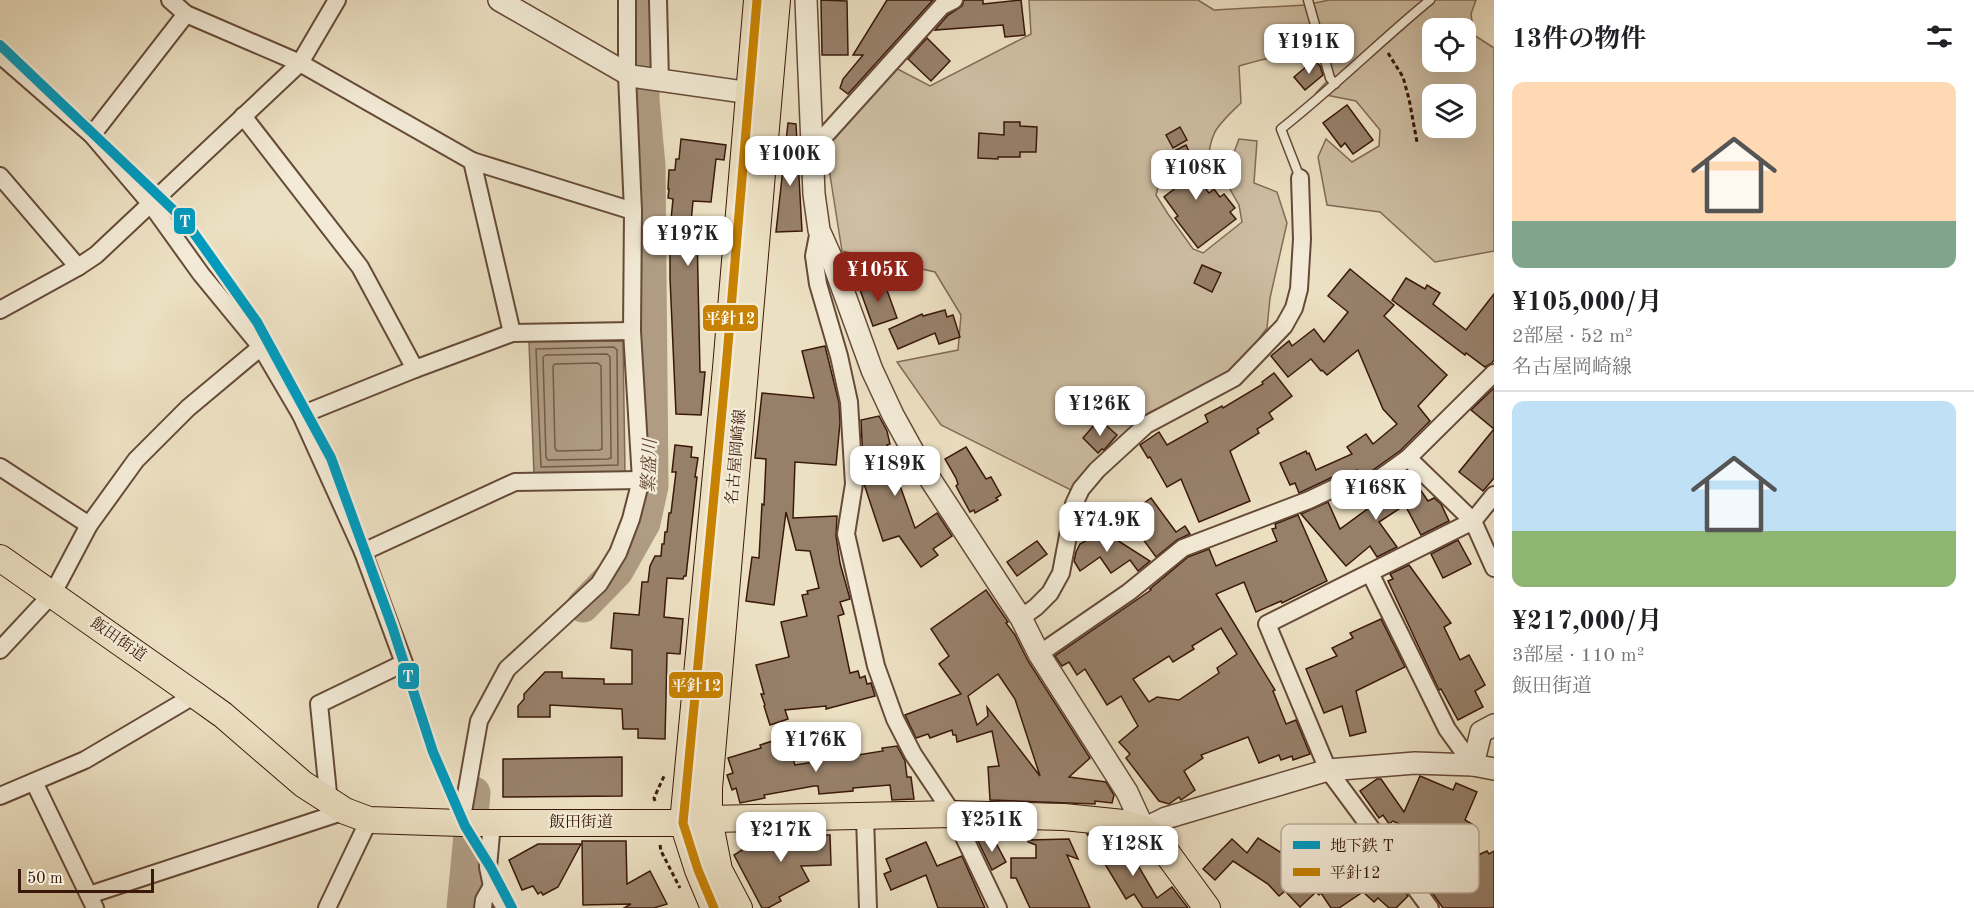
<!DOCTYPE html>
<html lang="ja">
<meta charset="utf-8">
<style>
:root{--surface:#fff;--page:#f2f2f2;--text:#202124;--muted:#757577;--line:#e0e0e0;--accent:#8f2418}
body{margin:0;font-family:"Old Standard TT","Noto Serif JP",serif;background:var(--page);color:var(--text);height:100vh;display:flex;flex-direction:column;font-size:22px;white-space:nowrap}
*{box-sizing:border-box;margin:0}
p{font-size:20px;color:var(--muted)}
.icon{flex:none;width:33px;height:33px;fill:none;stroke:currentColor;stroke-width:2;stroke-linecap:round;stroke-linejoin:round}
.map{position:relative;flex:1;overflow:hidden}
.drawer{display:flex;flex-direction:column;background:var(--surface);width:480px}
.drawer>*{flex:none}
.controls{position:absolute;left:1422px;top:18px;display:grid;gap:12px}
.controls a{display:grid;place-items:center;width:54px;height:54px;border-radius:12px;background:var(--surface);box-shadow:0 6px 24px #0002;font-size:30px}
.scale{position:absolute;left:18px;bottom:15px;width:136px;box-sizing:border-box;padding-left:6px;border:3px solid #3a180a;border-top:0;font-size:16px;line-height:21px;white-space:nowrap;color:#3a180a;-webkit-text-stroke:4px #f3ebd7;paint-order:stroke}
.price{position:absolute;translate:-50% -51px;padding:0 14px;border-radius:12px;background:#fff;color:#222;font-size:20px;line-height:39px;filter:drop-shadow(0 2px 3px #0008)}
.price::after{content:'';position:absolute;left:50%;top:36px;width:18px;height:14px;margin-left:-9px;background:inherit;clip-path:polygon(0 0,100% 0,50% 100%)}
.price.current{background:var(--accent);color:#fff}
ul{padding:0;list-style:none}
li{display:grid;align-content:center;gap:12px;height:318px;padding:0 18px}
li+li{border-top:2px solid var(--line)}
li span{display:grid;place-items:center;height:186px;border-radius:12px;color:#555}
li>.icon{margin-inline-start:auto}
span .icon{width:108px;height:108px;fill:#fffc;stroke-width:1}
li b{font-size:26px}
h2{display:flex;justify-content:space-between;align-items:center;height:72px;padding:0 18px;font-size:26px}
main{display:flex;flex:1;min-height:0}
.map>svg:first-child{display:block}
.green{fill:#cebea3;stroke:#846b56;stroke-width:1.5;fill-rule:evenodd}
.water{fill:#af9c83;stroke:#806753;stroke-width:1.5}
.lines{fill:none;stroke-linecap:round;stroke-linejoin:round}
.shore{stroke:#745a46;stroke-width:1.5}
.river{stroke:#af9c83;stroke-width:33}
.building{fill:#97806a;stroke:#3a180a;stroke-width:1.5;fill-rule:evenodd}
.service-casing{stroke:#664a38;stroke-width:11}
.minor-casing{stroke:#664a38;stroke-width:20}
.tertiary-casing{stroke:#664a38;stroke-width:24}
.primary-casing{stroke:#3a180a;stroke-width:28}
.path{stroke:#3a180a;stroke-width:3;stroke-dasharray:4.5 3;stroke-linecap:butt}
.service{stroke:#f3ebd7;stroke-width:8}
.minor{stroke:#f3ebd7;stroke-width:16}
.tertiary{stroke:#f3ebd7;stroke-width:21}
.primary{stroke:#ece0c2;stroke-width:26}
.bus-1-casing{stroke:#f3ebd7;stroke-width:14}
.bus-1{stroke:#c88202;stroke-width:9}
.metro-1-casing{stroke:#f3ebd7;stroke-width:15}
.metro-1{stroke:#009bbf;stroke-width:10}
.labels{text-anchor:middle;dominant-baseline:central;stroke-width:4.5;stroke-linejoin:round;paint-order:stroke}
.street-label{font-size:16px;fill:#3a180a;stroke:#f3ebd7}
.water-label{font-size:18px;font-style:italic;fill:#634634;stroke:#f3ebd7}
.key{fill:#f3ebd7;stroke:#bcac9a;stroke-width:1.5}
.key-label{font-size:16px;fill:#3a180a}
.line-badge{stroke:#f3ebd7;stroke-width:2}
.badge-label{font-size:16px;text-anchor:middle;font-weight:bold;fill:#fff}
</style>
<main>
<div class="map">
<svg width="1494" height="908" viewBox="0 0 1494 908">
<rect width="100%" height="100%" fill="#ece0c2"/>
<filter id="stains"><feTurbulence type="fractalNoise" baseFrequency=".00333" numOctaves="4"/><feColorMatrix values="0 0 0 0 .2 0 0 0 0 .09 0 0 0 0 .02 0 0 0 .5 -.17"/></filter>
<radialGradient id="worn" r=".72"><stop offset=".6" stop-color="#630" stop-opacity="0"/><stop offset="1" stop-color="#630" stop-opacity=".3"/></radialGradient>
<!-- green -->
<path class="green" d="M1029,0H1198L1214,10L1306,5L1329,0H1476L1471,14L1474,35L1494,48V251L1435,262L1380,212L1327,205L1318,157L1326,139L1352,162L1379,146L1380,130L1356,101L1316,93L1333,75L1317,56C1286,52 1268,58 1239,66L1241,103C1217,126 1209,132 1208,166L1162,171L1156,195L1168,214L1193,249L1203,253L1242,222L1239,205L1224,179L1239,139L1257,141L1254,183L1277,192L1287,223L1270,298L1267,328L1236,370L1148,413L1118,443L1085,497L941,425L897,362L958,350L961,315L935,272L842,251L824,137L888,64L930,86L1031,34ZM1432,28H1466V62H1432ZM1432,94H1466V128H1432Z"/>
<!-- water -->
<polygon class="water" points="623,341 625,473 534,474 529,342"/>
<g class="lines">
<!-- shore -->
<g class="shore">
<polygon points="614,347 617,350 618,465 541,467 536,349"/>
<polygon points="607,354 610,357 611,458 608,459 548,460 546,457 543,357 546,355"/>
<polygon points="598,363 601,366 602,449 599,450 557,451 555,448 553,366 555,364"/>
</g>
<!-- river -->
<g class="river">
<polyline points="583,606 617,571 644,523 652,486 649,166 643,100 643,0"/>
<polyline points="463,908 474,793"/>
</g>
</g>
<!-- building -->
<g class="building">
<polygon points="821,0 847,1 848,55 822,55"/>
<polygon points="887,0 933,0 848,94 840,88 843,79 863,55 853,55"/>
<polygon points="964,0 983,0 983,4 1021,0 1025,35 1005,37 1003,25 935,30 948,15 962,6"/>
<polygon points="927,38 950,61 931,81 908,59"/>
<polygon points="1314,60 1320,66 1323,75 1305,90 1294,77"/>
<polygon points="1347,105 1373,140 1353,154 1345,143 1341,147 1323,123"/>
<polygon points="1004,122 1020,122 1020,126 1037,127 1036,152 1020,152 1020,157 998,157 998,159 978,158 979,133 1004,135"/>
<polygon points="788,123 796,124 802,231 776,232"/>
<polygon points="1180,127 1187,140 1173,148 1166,135"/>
<polygon points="681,139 726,145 724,160 716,159 711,202 693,201 690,233 697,233 700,372 705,372 701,415 676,414 670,278 670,230 673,199 668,198 669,189 668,189 669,170 675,170 676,159 679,159"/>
<polygon points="1186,145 1192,158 1184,162 1209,193 1214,189 1220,197 1224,194 1235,208 1230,212 1236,219 1198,248 1175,218 1178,216 1164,197 1178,186 1162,157"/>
<polygon points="1202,265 1221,273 1212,292 1194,283"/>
<polygon points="1350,269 1394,305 1384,316 1447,375 1418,406 1430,421 1401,450 1366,475 1359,474 1357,470 1350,473 1341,473 1299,493 1295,483 1290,485 1280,463 1306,451 1307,454 1309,453 1316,470 1352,454 1347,447 1366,434 1373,444 1397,424 1383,409 1358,350 1327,375 1322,370 1321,371 1311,359 1288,377 1271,356 1289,341 1292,346 1314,329 1324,342 1348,312 1328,296"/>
<polygon points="1406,278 1425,289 1427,285 1440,293 1433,304 1466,330 1494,294 1494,360 1492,363 1485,367 1466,353 1465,355 1392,300"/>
<polygon points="875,282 876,285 884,282 897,318 873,326 859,287"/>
<polygon points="945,310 947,317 953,315 960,337 939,344 935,333 898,349 889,329 922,314 923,316"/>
<polygon points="825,346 839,403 840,423 836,465 795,462 793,518 837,516 836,536 840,563 850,599 840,602 844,614 838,616 850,673 858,671 860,678 865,676 867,684 871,683 875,696 826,709 826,706 785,710 788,719 770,725 764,706 765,705 761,694 764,694 756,665 789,657 781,622 807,616 802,595 808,594 807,591 819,588 810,551 796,550 786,512 774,605 746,601 752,557 759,558 762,504 764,505 766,459 755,458 762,393 814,398 802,351"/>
<polygon points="1274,373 1292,396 1269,413 1273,419 1257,429 1259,433 1230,451 1250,501 1199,522 1181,479 1167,487 1150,457 1148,458 1140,445 1159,432 1167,445 1208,422 1205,415 1222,406 1223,408 1263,384 1262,382"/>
<polygon points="1494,388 1494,429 1471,410"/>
<polygon points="879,416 887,431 890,444 887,445 900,479 898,480 915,528 937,513 952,536 933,549 938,555 921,567 899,536 883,541 864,484 864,477 868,476 863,464 861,420"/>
<polygon points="1101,421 1117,435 1104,450 1102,449 1098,453 1083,438 1095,424 1097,426"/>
<polygon points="1494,429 1494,478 1483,491 1459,472"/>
<polygon points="675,445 692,447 691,457 698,458 695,477 697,477 686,576 684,576 683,579 667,578 664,617 683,619 680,654 667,653 665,739 638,738 638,729 623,729 622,709 550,705 550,717 518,717 518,706 524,699 524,694 545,672 562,672 562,678 604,679 604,684 632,684 632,650 611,648 614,613 639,615 642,582 648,582 650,566 655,556 661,556 662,544 664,544 665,532 667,532 669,513 671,513 676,472 672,472"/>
<polygon points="966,447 986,479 991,477 1001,495 996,498 998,500 975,513 974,510 970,512 956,486 958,484 956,478 945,459"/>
<polygon points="1406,473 1412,483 1415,482 1428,501 1434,498 1441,504 1449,521 1421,535 1405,505 1379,522 1397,547 1377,557 1370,546 1346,566 1301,514 1328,502 1340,529 1377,502 1373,495"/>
<polygon points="1151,498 1176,532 1185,526 1190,534 1177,540 1156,557 1126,516"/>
<path d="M1298,515L1327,581L1282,603L1281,601L1256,612L1244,582L1216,594L1275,690L1273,691L1286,724L1296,720L1310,754L1293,760L1292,756L1281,760L1279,755L1259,763L1248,737L1201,755L1203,758L1184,771L1195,790L1181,800L1179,797L1169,804L1159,801L1126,758L1130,754L1119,742L1138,726L1121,696L1107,705L1085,669L1077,675L1069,662L1062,666L1055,656L1151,590L1150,589L1188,557L1209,549L1216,566L1225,562L1277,541L1272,529L1276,528L1275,524ZM1221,628L1237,654L1217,668L1219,673L1179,700L1157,697L1149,702L1133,679L1169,656L1173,662L1194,649L1192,646Z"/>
<polygon points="1102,531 1120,542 1150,561 1138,571 1130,560 1111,573 1100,557 1080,571 1074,561 1076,552 1080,544"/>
<polygon points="1458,540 1471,564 1443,578 1431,554"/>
<polygon points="1037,541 1047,554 1017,576 1007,562"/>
<polygon points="1409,565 1451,623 1444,627 1460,660 1469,655 1485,685 1475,691 1483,707 1458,720 1441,689 1439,690 1388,581 1393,579 1390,574"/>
<path d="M986,590L1008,622L1006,623L1015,635L1028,661L1090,758L1069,777L1106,782L1114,795L1112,803L1095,801V804L990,800L988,767L999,766L992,731L957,742L956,735H953L952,730L930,738L928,734L916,738L905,715L961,694L939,664L949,656L931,629ZM998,674L1015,699L1040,776L987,707L988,716L977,725L968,696Z"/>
<polygon points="1381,619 1405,667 1356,691 1366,732 1350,736 1342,706 1324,713 1306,669 1337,656 1332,648 1353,638 1350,633"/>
<polygon points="785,737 795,765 883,751 882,748 897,746 905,761 907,777 911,777 914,799 892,800 890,785 853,788 853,791 819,794 818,786 814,786 764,795 765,798 740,803 736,788 732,790 727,775 733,773 728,758 761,748 760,745"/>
<polygon points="622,757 622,796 503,797 503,759"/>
<polygon points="1420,776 1453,790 1456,783 1477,792 1465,820 1472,824 1464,840 1468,841 1458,864 1487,851 1489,854 1494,851 1494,908 1443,908 1404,853 1427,837 1393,821 1389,824 1383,815 1379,818 1360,791 1377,779 1381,779 1404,812"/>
<polygon points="1338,827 1348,837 1352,834 1357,834 1367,843 1363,847 1383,868 1386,866 1408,896 1396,908 1389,908 1378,898 1374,902 1363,892 1339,908 1331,908 1321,893 1319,895 1316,892 1300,907 1285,891 1279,896 1268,884 1233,861 1215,880 1203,869 1232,839 1247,853 1258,838 1291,859 1308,844 1305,834 1323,829 1325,835"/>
<polygon points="1087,834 1119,844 1132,864 1136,862 1157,898 1172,887 1188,908 1143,908 1134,894 1126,899"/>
<polygon points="747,835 830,835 831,865 801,866 809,881 779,897 781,901 768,908 762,908 734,855 747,847"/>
<polygon points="984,837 997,845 1006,862 992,870 978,841"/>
<polygon points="1069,839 1078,859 1067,855 1090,908 1030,908 1016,878 1011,878 1011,858 1036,858 1036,845 1028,842 1028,840"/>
<polygon points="582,841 626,841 627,884 650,871 667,904 654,908 624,908 631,904 583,905"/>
<polygon points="926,842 937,866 962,856 985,908 938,908 926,875 891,890 884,874 891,871 886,859"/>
<polygon points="538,844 581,844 558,887 543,895 541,892 538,894 533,886 522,890 509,860"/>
</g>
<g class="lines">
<defs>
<g id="service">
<polyline points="1308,0 1330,78 1335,84"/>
<path d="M1300,178L1281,129C1333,88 1379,42 1430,0"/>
</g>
<g id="minor">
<polyline points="170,0 186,14 300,63 472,161 512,333"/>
<polyline points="658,0 660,81"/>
<polyline points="0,55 92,135 150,203 201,274 261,347 301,415 363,552 404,663 319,704 329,803"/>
<polyline points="243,116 360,267 415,369"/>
<polyline points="92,135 186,14"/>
<polyline points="812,150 942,6 954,0"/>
<polyline points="472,161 633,211"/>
<polyline points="0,176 78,267"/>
<polyline points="819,230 814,256 818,284 839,356 849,402 854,484 846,534 876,666 895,719 913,754 953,814 998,908"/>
<polyline points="0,310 78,267 96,255 300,63 337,0"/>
<polyline points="301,415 415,369 512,333 632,331"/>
<polyline points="0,467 89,525"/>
<polyline points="1494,495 1473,521 1494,568"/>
<polyline points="363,552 515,482 641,480"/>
<polyline points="1370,573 1447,729 1473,765"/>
<polyline points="1021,618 1036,607 1050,593 1061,573 1074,504 1081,489 1097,470 1146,425 1234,378 1284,326 1294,308 1299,289 1302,239 1300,178"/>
<polyline points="0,650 53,593 89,525 136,460 188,408 261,347"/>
<polyline points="1039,654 1129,592 1183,548 1309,500 1345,483 1369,486 1408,458"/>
<polyline points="34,782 95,908"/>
<polyline points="0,796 85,760 195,695"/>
<polyline points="865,817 868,908"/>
<polyline points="461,823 479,721 507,669 599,584 618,553 631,519 641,480 632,331 633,211 627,75 627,0"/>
<polyline points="492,823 488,867 492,886 505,908"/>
<polyline points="89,895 345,811"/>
<polyline points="327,908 369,820"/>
<polyline points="483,908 484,900 492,886"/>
<polyline points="1430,908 1328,770 1267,624 1473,521 1408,458 1494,373"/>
</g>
<g id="tertiary">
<polyline points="499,0 631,76 765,95"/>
<polyline points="806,0 814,194 819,230 831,257 872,370 893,415 919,462 1021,618 1039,654 1127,792 1144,829 1166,818 1328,770 1415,763 1473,765 1494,769"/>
<polyline points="1473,765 1481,732 1494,725"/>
</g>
<g id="primary">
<polyline points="0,558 195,695 223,715 303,784 345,811 369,820 461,823 683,823 709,819 953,814 1064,817 1123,823 1144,829 1161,845 1207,908"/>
<polyline points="714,908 698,870 683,823 726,368 757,0"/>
<polyline points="739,908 719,870 709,819 709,788 777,0"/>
</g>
</defs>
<!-- service casing -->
<use href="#service" class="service-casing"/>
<!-- minor casing -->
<use href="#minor" class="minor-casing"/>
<!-- tertiary casing -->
<use href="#tertiary" class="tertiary-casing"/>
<!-- primary casing -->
<use href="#primary" class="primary-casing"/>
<!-- path -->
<g class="path">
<polyline points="1388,53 1403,77 1409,99 1417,142"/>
<polyline points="655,801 654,798 665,774"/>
<polyline points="660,845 661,851 680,888"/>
</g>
<!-- service -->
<use href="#service" class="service"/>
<!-- minor -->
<use href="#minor" class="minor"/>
<!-- tertiary -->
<use href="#tertiary" class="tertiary"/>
<!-- primary -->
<use href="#primary" class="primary"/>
<defs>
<polyline id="bus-1" points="714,908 698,870 683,823 726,368 757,0"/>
</defs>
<!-- bus-1 casing -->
<use href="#bus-1" class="bus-1-casing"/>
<!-- bus-1 -->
<use href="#bus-1" class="bus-1"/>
<defs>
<polyline id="metro-1" points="0,45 186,222 257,322 331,458 392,626 433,752 465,826 491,868 512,908"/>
</defs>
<!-- metro-1 casing -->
<use href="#metro-1" class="metro-1-casing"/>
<!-- metro-1 -->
<use href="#metro-1" class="metro-1"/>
</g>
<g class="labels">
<!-- street labels -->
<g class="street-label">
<text transform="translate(737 457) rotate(-85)">名古屋岡崎線</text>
<text transform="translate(118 640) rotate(35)">飯田街道</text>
<text x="581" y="823">飯田街道</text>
</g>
<!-- water labels -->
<g class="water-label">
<text transform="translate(650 466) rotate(-88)">繁盛川</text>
</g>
</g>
<!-- legend -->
<rect x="1281" y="824" width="198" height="69" rx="9" class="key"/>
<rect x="1293" y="841" width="27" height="8" fill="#009bbf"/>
<rect x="1293" y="868" width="27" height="8" fill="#c88202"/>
<g class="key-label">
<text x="1330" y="851">地下鉄 T</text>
<text x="1330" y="878">平針12</text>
</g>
<g class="line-badge">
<rect x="173" y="207" width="23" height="28" rx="6" fill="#009bbf"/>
<rect x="702" y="304" width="57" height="28" rx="6" fill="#c88202"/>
<rect x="397" y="662" width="23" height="28" rx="6" fill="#009bbf"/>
<rect x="668" y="671" width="56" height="28" rx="6" fill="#c88202"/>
</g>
<g class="badge-label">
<text x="185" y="227">T</text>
<text x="730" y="324">平針12</text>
<text x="408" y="682">T</text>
<text x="696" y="691">平針12</text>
</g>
<rect width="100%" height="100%" filter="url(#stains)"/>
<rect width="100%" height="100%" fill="url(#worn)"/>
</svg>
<div class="controls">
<a><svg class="icon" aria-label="locate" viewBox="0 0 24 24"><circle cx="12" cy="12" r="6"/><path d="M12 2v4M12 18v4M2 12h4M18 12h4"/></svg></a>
<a><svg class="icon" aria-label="layers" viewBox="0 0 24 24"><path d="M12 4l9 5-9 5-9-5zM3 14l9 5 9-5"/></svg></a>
</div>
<div class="scale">50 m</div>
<b class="price" style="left:1309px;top:75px">¥191K</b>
<b class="price" style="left:790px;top:187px">¥100K</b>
<b class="price" style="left:1196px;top:201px">¥108K</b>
<b class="price" style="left:688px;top:267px">¥197K</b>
<b class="price current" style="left:878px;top:303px">¥105K</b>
<b class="price" style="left:1100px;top:437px">¥126K</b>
<b class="price" style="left:895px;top:497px">¥189K</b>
<b class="price" style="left:1376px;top:521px">¥168K</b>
<b class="price" style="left:1107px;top:553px">¥74.9K</b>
<b class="price" style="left:816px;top:773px">¥176K</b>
<b class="price" style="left:992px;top:853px">¥251K</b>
<b class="price" style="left:781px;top:863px">¥217K</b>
<b class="price" style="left:1133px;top:877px">¥128K</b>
</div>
<section class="drawer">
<h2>13件の物件<svg class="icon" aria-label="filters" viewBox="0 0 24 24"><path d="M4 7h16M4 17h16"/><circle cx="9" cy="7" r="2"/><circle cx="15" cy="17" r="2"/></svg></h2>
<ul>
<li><span style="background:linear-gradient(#ffd9b3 75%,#7fa58c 0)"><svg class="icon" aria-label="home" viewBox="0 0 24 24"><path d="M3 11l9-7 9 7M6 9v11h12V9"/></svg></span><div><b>¥105,000/月</b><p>2部屋 · 52 m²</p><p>名古屋岡崎線</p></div></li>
<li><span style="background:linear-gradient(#bfe0f5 70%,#8fb573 0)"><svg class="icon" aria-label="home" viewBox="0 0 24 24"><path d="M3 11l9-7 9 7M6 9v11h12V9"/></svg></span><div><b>¥217,000/月</b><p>3部屋 · 110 m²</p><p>飯田街道</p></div></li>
</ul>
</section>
</main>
